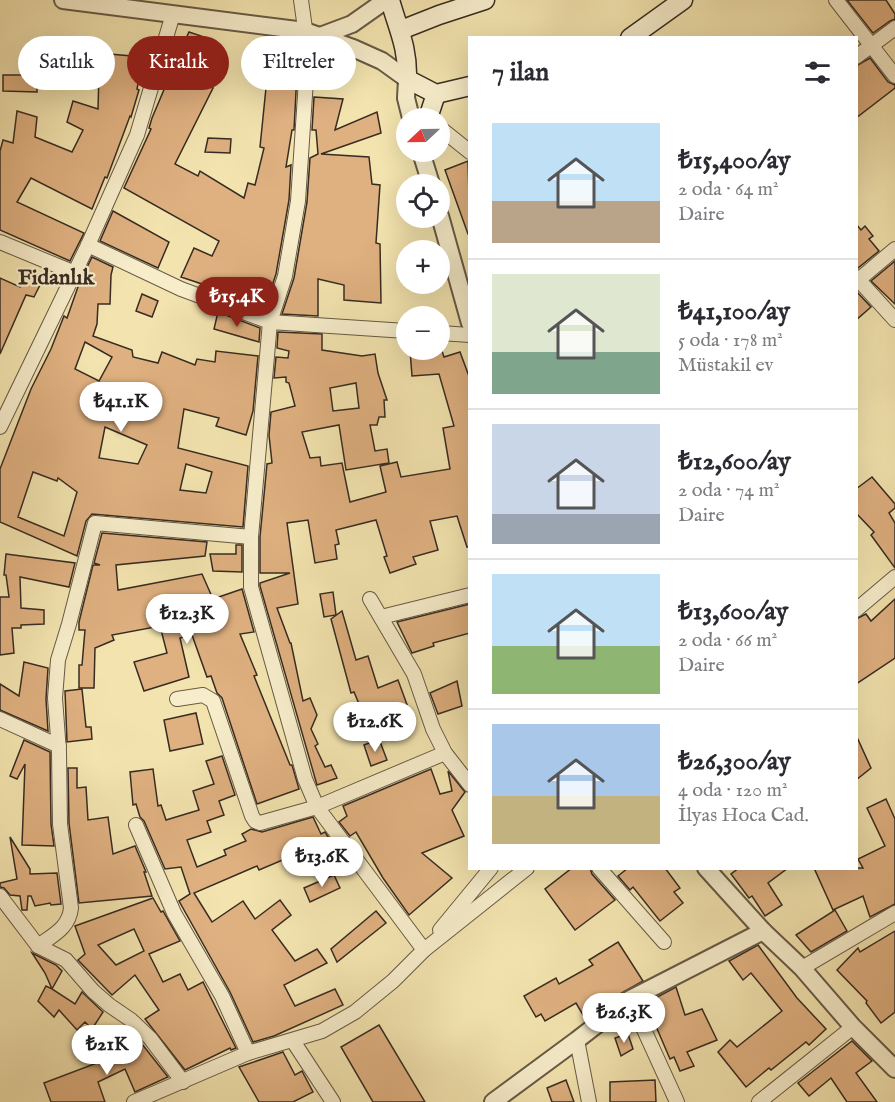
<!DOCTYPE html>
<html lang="tr">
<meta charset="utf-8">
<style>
:root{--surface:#fff;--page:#f7f7f7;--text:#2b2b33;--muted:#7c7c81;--line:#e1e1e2;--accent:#8f2418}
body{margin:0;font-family:"IM FELL English",serif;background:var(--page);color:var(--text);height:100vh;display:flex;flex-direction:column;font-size:22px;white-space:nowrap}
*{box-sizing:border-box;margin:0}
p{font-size:20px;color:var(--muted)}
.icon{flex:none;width:33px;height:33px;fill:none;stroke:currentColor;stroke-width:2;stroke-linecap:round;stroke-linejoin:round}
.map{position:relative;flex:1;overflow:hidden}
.panel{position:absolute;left:468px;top:36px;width:390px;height:834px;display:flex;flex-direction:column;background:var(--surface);border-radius:0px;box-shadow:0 6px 24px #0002}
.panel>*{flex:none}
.hud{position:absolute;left:18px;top:36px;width:360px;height:54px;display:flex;gap:12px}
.needle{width:39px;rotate:248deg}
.fabs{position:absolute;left:396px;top:108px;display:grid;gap:12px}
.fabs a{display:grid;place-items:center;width:54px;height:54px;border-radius:50%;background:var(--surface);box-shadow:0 6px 24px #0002;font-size:30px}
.price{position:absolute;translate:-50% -51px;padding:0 14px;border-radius:21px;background:#fff;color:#222;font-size:20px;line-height:39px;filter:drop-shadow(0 2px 3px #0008)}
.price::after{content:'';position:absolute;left:50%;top:36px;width:18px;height:14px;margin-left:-9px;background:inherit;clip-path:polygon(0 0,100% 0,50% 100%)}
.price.on{background:var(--accent);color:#fff}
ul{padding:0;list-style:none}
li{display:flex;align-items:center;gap:18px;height:150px;padding:0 24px}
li+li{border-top:2px solid var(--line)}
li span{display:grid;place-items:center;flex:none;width:168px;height:120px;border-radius:0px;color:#555}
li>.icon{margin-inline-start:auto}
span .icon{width:72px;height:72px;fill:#fffc;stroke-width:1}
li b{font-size:26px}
h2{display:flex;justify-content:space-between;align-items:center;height:72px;padding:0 24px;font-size:26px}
.pill{padding:0 21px;border-radius:27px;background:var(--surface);box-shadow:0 6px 24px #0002;font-size:21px;line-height:54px}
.pill.on{background:var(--accent);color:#fff}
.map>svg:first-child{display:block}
.building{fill:#dfb080;stroke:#372c22;stroke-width:1.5;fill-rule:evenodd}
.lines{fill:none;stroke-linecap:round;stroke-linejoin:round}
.minor-casing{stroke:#665a45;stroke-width:16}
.tertiary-casing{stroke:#665a45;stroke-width:20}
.secondary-casing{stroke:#372c22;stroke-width:21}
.minor{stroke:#f7edcb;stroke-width:14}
.tertiary{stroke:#f7edcb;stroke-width:16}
.secondary{stroke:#f7edcb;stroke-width:18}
.labels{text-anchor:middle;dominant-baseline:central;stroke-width:4.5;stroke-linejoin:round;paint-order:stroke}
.district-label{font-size:22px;font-weight:bold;fill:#372c22;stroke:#f7edcb}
</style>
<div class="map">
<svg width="895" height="1102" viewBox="0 0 895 1102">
<rect width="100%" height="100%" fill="#f3e4af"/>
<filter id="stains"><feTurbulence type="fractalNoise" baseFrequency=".00333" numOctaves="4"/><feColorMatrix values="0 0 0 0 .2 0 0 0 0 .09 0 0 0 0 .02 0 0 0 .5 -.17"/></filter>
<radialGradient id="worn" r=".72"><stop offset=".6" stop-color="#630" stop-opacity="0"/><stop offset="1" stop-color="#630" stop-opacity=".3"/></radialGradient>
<!-- building -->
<g class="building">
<polygon points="847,0 886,0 895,14 895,19 890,21 873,33"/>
<polygon points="189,32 213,40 213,88 175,164 198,176 200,171 244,198 248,183 255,185 264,148 260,147 267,78 261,66 246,62 250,44 298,53 294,130 292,130 286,167 291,165 289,200 276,274 264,310 222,294 223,291 181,277 194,248 212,256 219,241 124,188 151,129 149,128 152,118 177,59 180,59 181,49"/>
<polygon points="98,53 143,57 137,89 139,90 131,117 130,116 107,178 105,177 92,209 31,178 17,202 84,233 70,261 0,230 0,151 3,140 13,143 17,111 37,117 35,137 72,152 83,130 67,122 73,101 98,109 99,73 95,72"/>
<polygon points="870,58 888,82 895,85 895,88 856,118 856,66"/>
<polygon points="3,75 37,75 37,92 3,91"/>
<polygon points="314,97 343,99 335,130 377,112 381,133 321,154 369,157 372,184 380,185 376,243 380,244 381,303 344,300 344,285 318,279 318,316 282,314 294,278 307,202 310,158 318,154 316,130 312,130"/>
<polygon points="208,138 231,139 230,153 205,152"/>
<polygon points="468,161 470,233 468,234 445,170"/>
<polygon points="113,211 169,242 158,268 100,241"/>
<polygon points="856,224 861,230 865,226 873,236 869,239 879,251 858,268 856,268"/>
<path d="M92,257L113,267L111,275L110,304H98L97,324L93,336L132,350L133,357L158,363L162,352L195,365L197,359L215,362L216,351L258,356L253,411L246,435L216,426L219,418L184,409L178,448L248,466L243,527L92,514L86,521L77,556L0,522V469L31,389L51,349L64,316L67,318L79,284ZM85,342L112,357L99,381L75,369ZM105,427L147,445L138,464L99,458ZM186,464L212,472L206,493L180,490ZM33,472L57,481L58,478L77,492L64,536L18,517Z"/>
<polygon points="895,261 895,304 871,281"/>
<polygon points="26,269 44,277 34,297 26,295 0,354 0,278 20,287"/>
<polygon points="856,291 871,307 856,320"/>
<polygon points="142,294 158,301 152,317 136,311"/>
<polygon points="218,312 260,328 259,342 214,329"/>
<path d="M278,332L322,334V350L362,356L375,354L378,373L387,400H384L385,417H379L377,425H370L375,451L387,449L389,463L346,470L339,425L302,432L310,458L320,457L321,466L342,463L350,502L386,492L380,466L397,462L401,477L450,469L443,428L454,426L439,374L412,376L410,350H426V357L442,351L444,357L460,352L470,379V546L467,547L457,516L430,521L438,550L413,557L416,564L390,573L384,557L387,556L376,520L336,530L339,544L335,545L337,559L315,563L308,520L287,523L298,604L277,608L290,643H291L303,701L310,698L317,715L311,729L318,744L315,746L325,767L331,765L337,778L317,785L260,586V583L290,573H260V537L267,464L272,463L269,435L271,412L295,406L289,383L286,382V377L274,378L276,357L288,358L289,351L277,348ZM356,383L359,408L333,411L330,388Z"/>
<polygon points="872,477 895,504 895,508 889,513 895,523 895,568 871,535 874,532 856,513 856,489"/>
<polygon points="102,533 207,542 205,556 116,565 118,590 202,574 213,599 242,589 254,632 240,634 257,675 254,676 290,765 292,765 299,789 257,804 222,698 217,693 211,676 207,677 192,635 180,638 189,677 144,691 134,662 167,653 160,626 112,635 114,640 95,648 94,688 79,688 79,665 82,665 85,630 79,630 79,622 93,565 100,565 94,563"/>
<polygon points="236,545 242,545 242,572 213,571 210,554 236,554"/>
<polygon points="6,554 75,563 69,587 20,577 21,608 44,610 44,624 21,625 21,628 12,628 14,653 0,655 0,597 9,597 6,575 4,575"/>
<polygon points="333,592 336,615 324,617 320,594"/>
<polygon points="895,599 895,658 856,684 856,619 866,614 871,621"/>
<polygon points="470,604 470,633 433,643 434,646 412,653 397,622"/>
<polygon points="342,611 356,660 368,656 378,688 398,680 409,710 367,723 354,692 351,693 331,619"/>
<polygon points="24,662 48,668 46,699 48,731 0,710 0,684 19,696"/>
<polygon points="457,681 462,706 438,714 430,693"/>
<polygon points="82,689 86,727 91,727 92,739 67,742 65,691"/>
<polygon points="196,713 203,744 170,751 164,720"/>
<polygon points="856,735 871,768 856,780"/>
<polygon points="379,739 387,760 371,766 364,745"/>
<polygon points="24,740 50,752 51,824 54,846 22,845 25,764 17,779 10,776"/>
<polygon points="222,756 235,795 219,801 224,815 207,821 211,832 187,840 197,867 226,855 224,850 246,841 242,834 251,829 262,832 313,817 321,834 325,832 330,840 259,870 257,866 194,893 212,922 243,901 255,919 280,900 291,915 272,930 295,961 317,949 327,963 284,985 295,1006 335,989 343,1005 274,1036 253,1042 230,992 179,901 190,894 181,867 165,869 144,821 140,817 136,804 133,805 130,772 153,769 158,806 161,805 166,820 199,810 193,791 214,784 206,761"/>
<polygon points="68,768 77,768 77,788 86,787 88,820 108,817 113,854 135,846 146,872 144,872 152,896 79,903 69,823"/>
<polygon points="431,769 440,794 452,791 448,771 465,792 452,810 464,836 422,853 452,878 409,915 383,878 356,832 350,836 339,822 347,816 343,806"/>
<polygon points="886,799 895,819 895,904 870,917 863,896 833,910 814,868 863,868 858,859 885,846 867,808"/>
<polygon points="10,837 30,869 30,874 57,873 61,904 51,905 50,903 35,906 31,896 28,896 27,910 22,910 20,896 10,895 4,888 0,887 0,883 17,879"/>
<polygon points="572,868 590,868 592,874 615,900 575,930 545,889"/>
<polygon points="628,868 665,868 680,888 674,892 683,903 660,921 633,887 630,890 618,876"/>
<polygon points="739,868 788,868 768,883 782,905 765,916 752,896 749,898 731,874"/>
<polygon points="334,875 340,888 310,902 304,888"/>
<path d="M153,898L161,912L163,911L180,941L149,954L163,982L180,974L188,990L203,982L236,1048L231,1050L230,1048L185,1070L145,1019L159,1010L135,975L112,995L78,960L85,954L75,926ZM134,929L144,951L116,965L98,945Z"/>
<polygon points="835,910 847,931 811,952 796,935"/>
<polygon points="376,911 386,923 337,962 331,949"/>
<polygon points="895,931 895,1012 881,1023 866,1003 867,1001 837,970 858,948 860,952"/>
<polygon points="618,942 643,981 583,1015 576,1003 545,1021 541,1014 536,1017 524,996 556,978 559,984 593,965 589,960"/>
<polygon points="758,945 797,998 826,1029 809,1045 806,1042 771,1070 769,1068 746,1087 718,1052 730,1040 737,1047 782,1011 751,973 743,980 729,961"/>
<polygon points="32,953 56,965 62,971 52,989 75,1004 82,992 103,1012 92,1029 85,1022 77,1030 59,1010 54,1017 38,1001 46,986 52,989 45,973"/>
<polygon points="676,987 685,1015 702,1009 717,1040 687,1052 694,1066 680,1071 674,1057 670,1059 646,1003"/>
<polygon points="379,1025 425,1102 373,1102 341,1047"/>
<polygon points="628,1034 633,1049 621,1056 615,1038"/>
<polygon points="138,1039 168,1077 135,1092 125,1069 98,1082 105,1102 51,1102 44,1083 126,1052 113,1049"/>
<polygon points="852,1041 872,1061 856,1073 877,1102 847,1102 831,1078 809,1096 798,1083"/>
<polygon points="283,1052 295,1075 302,1071 313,1092 293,1102 259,1102 239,1067"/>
<polygon points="566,1080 574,1102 552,1102 547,1088"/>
<polygon points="655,1080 656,1102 610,1102 610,1082"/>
</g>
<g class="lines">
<defs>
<g id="minor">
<polyline points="301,0 308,50 298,201 285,276 270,322 251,537 251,587 305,779 317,807 424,950"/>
<polyline points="836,0 895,76"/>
<polyline points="856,57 895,28"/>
<polyline points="440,128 470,152"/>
<polyline points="0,242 75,273"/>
<polyline points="88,245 181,289 270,322 406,331"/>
<polyline points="856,277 895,320"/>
<polyline points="856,282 895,249"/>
<polyline points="440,333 470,335"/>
<polyline points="0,427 88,245 137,135 173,14"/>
<polyline points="370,599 414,674 433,729 445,753 470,785"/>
<polyline points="856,610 895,577"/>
<polyline points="381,617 470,595"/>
<polyline points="177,699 203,695 213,701 252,816 255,821 260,823 317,807 445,753"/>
<polyline points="0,719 59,746"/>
<polyline points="136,825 174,913 222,996 248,1053"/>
<polyline points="599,868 664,942"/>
<polyline points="0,896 38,946 66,960 93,991 109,1005 131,1020 150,1038 183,1082"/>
<polyline points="440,930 491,868"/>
<path d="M38,946C53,935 69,928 71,908L60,824L59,752L55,698L58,660L69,624L95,523L251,537"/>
<polyline points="802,968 895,913"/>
<polyline points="630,999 677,1102"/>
<polyline points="577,1040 589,1102"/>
<polyline points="293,1041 333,1102"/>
<polyline points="134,1102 248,1053 322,1031 355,1012 393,981 424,950 527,868"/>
<polyline points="759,1102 853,1027"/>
</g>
<g id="tertiary">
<polyline points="63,0 305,31 353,48 382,61 407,79 406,98 411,118"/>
<polyline points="320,36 352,24 386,0"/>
<polyline points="421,152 431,184"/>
<polyline points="440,216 470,323"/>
<polyline points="706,868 763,931 802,968 853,1027 895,1069"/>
<polyline points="493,1102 577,1040 630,999 763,931"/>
</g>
<g id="secondary">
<path d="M390,0C398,29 408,47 407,79L436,94L470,86"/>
<polyline points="401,30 439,15 485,0"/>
<polyline points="630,38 683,0"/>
<polyline points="428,118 436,94"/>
</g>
</defs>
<!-- minor casing -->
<use href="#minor" class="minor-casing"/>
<!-- tertiary casing -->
<use href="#tertiary" class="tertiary-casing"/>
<!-- secondary casing -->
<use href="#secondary" class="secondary-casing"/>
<!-- minor -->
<use href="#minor" class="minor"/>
<!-- tertiary -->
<use href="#tertiary" class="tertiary"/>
<!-- secondary -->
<use href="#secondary" class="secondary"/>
</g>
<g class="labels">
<!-- district labels -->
<g class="district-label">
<text x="56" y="278">Fidanlık</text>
</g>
</g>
<rect width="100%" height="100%" filter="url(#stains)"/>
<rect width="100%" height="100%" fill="url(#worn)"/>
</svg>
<div class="fabs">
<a><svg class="needle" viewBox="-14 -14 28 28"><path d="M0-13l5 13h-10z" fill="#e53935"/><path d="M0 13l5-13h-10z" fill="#7c7c81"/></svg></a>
<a><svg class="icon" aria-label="locate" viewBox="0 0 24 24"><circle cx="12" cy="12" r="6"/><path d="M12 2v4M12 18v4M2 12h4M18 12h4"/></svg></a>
<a>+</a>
<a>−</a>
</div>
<b class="price on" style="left:237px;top:328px">₺15.4K</b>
<b class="price" style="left:121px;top:433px">₺41.1K</b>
<b class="price" style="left:187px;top:645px">₺12.3K</b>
<b class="price" style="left:375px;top:753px">₺12.6K</b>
<b class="price" style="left:322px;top:888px">₺13.6K</b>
<b class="price" style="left:624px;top:1044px">₺26.3K</b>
<b class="price" style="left:107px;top:1076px">₺21K</b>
<div class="hud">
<a class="pill">Satılık</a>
<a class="pill on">Kiralık</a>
<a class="pill">Filtreler</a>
</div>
<section class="panel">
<h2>7 ilan<svg class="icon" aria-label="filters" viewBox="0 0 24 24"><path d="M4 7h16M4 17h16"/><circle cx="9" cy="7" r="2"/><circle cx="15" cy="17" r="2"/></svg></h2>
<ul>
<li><span style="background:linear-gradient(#bfe0f5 65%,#b9a48a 0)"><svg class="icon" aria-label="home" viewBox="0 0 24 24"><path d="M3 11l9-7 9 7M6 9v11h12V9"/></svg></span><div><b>₺15,400/ay</b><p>2 oda · 64 m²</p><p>Daire</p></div></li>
<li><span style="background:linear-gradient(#dfe7d0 65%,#7fa58c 0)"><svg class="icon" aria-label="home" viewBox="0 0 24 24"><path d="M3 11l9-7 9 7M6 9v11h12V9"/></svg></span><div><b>₺41,100/ay</b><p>5 oda · 178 m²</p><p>Müstakil ev</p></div></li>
<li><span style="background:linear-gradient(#c9d6e8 75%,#9aa5b1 0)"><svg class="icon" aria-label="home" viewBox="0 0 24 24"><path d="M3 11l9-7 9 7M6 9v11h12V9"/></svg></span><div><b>₺12,600/ay</b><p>2 oda · 74 m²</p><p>Daire</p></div></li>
<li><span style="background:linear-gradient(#bfe0f5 60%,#8fb573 0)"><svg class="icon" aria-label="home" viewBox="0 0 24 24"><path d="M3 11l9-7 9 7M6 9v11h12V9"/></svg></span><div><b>₺13,600/ay</b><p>2 oda · 66 m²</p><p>Daire</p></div></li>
<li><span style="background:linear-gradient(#a9c7e8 60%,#c2b280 0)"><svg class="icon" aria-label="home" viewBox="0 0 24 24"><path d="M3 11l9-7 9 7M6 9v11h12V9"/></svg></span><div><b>₺26,300/ay</b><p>4 oda · 120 m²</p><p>İlyas Hoca Cad.</p></div></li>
</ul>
</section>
</div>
